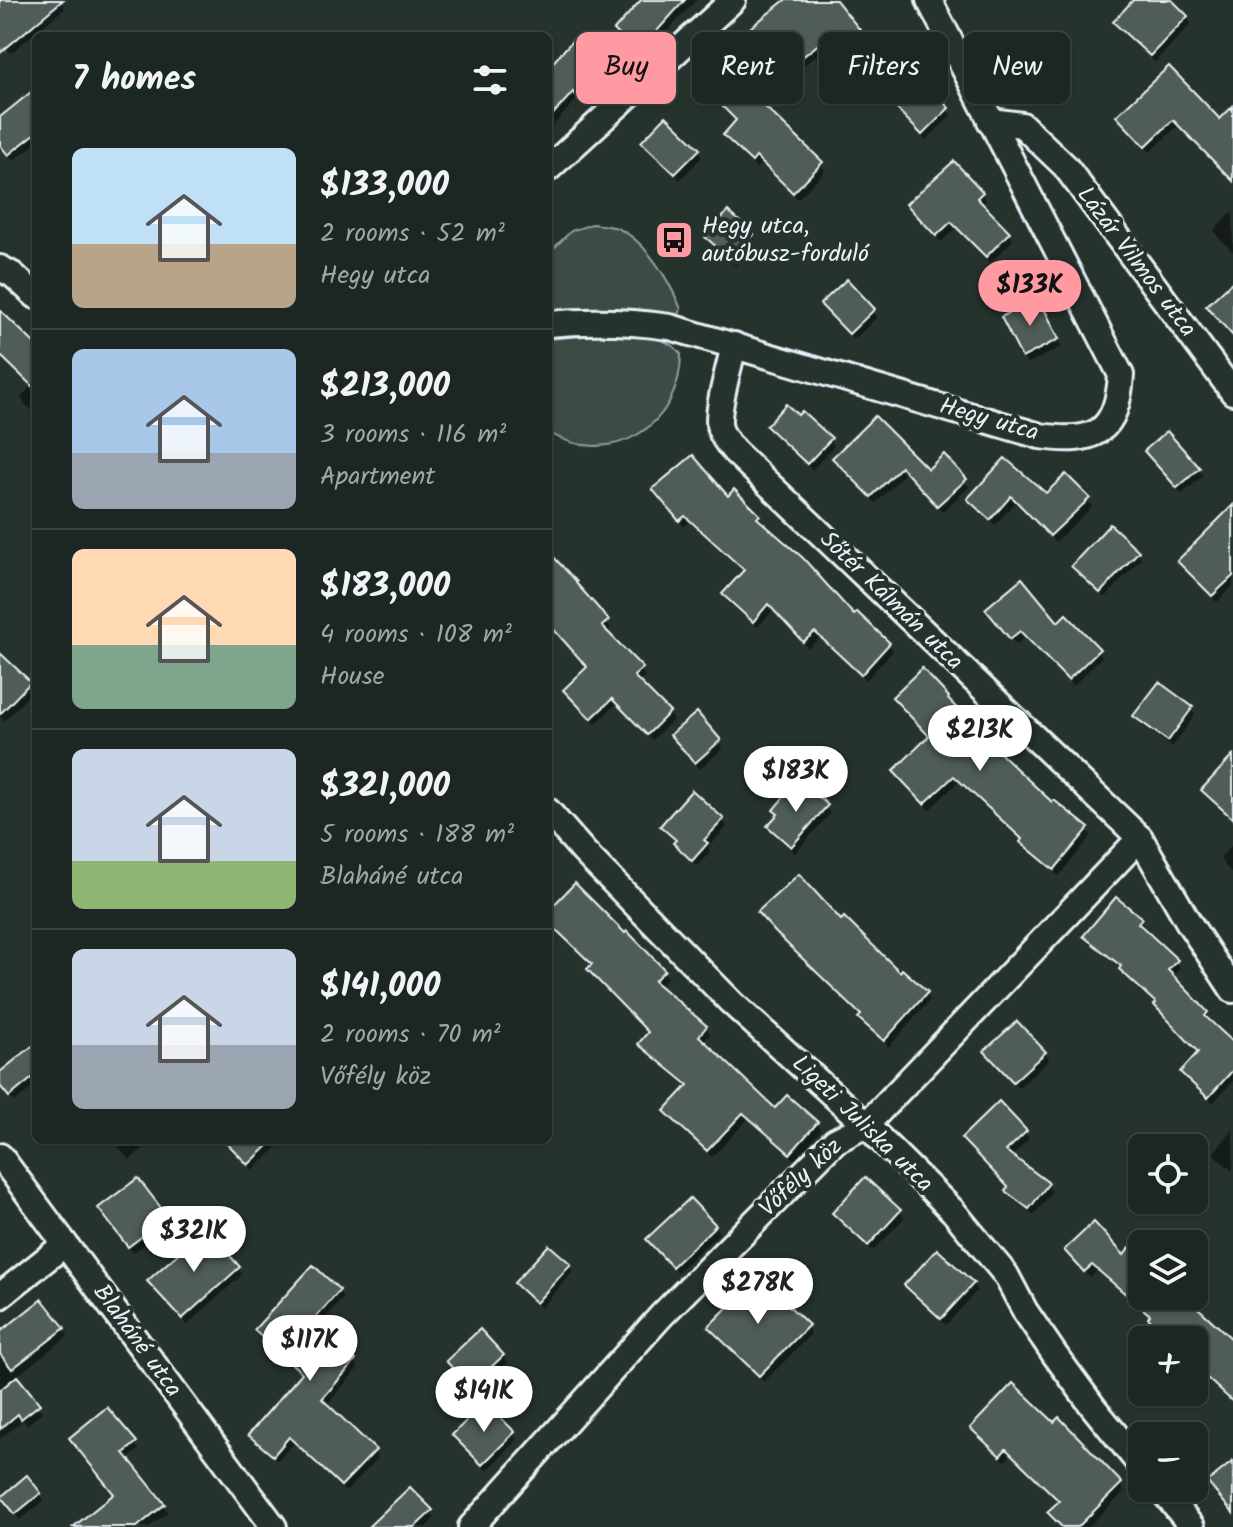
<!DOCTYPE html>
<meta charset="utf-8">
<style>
:root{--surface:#1c2622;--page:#29322f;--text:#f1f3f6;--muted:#a0a5a5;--line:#3a4340;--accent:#ff9aa2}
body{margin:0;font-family:Kalam,sans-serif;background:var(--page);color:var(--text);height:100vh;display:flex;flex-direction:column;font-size:30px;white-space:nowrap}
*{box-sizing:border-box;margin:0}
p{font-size:26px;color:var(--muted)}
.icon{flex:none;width:44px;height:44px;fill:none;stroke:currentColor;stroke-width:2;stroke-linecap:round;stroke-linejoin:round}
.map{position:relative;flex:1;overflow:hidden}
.drawer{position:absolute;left:32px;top:32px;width:520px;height:1112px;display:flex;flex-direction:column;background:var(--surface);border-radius:12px;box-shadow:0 2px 6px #0004,0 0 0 2px var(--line)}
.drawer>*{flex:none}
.banner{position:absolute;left:576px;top:32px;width:536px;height:72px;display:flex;gap:16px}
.tools{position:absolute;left:1128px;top:1134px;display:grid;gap:16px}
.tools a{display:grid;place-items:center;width:80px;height:80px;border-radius:12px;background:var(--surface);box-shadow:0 2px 6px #0004,0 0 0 2px var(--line);font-size:40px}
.price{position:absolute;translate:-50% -68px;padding:0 18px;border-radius:28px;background:#fff;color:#222;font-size:26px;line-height:52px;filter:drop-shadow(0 2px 4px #0008)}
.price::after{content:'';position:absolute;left:50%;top:48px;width:24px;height:18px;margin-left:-12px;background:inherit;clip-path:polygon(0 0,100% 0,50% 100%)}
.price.selected{background:var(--accent);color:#111}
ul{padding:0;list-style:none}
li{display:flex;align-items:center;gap:24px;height:200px;padding:0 40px}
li+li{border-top:2px solid var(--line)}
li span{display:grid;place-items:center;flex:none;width:224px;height:160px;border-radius:12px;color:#555}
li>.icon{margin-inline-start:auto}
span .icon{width:96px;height:96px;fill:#fffc;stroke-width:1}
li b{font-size:34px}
h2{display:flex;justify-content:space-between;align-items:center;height:96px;padding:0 40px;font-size:34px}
.pill{padding:0 28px;border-radius:12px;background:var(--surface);box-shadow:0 2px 6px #0004,0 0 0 2px var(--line);font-size:28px;line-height:72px}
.pill.selected{background:var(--accent);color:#111}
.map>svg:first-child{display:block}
.green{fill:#3e4b47;stroke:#939ea0;stroke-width:2}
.shadow{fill:#0007}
.building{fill:#505c59;stroke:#e8f1f8;stroke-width:2}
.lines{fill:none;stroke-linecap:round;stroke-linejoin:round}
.minor-casing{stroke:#e8f1f8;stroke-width:30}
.minor{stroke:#26332d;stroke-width:24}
.labels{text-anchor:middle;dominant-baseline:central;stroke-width:8;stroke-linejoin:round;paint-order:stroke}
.poi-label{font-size:24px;fill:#e8f1f8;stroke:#26332d;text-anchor:start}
.street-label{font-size:24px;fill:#e8f1f8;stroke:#26332d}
</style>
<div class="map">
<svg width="1233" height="1527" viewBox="0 0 1233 1527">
<rect width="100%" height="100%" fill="#26332d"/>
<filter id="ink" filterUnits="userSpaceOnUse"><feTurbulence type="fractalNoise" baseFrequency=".0125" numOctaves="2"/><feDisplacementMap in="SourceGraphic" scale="16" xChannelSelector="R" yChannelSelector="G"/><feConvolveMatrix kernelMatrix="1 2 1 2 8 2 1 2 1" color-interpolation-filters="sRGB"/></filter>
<g filter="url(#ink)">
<!-- green -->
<g class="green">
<path d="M592,224C600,225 609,225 617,228C646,240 670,282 681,309L677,320L548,316V254L571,231Z"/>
<path d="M619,333C640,336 666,335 681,354C681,426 611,470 548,432V339Z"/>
</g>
<!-- shadow -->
<g class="shadow">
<polygon points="0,0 60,0 65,8 11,53 0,40"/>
<polygon points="644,0 696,0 643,58 620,38 616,31"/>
<polygon points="786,0 833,0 868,44 840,67 825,48 785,81 752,39"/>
<polygon points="1136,0 1169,0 1187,17 1191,24 1155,62 1119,29 1115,22"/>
<polygon points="600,67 604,74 581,101 578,98 548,131 548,71"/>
<polygon points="36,91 36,143 13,161 0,144 0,120"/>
<polygon points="719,101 821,164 825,171 798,199 761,163 756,168 729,142 725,135 737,122 723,108"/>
<polygon points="899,109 947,109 951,116 926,140 903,116"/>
<polygon points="1233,110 1233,182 1178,126 1150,152 1123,124 1119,117 1220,122"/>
<polygon points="644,142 698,150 702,157 680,180 648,149"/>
<polygon points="954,163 982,194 986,201 981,205 1009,233 1013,240 990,263 956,228 941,242 913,211"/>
<polygon points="1233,211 1233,252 1218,237 1214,230"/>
<polygon points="753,235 757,242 736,266 712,244 708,237"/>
<polygon points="1038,301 1062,347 1027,364 1003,318"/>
<polygon points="823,304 873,310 877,317 854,340 827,311"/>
<polygon points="0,316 36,348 36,414 25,404 21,397 31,386 0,356"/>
<polygon points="875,419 928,471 964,479 936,504 906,472 876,503 839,466 835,459"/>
<polygon points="768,426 830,439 834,446 812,470 772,433"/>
<polygon points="1151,459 1199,469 1203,476 1182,494"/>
<polygon points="1006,460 1046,496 1088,500 1092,507 1055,542 1016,502 995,525 974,506 970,499"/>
<polygon points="966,482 969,487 942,512 938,507"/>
<polygon points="654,490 728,499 759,516 763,523 761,524 854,618 889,644 893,651 866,680 820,638 808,648 773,610 758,627 728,602 724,595 744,572 690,522 684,527"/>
<polygon points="1233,510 1233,586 1217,602 1183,569 1179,562"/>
<polygon points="1137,552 1141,559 1105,598 1078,573 1074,566"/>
<polygon points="557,564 607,622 611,628 606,633 641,670 645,677 638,683 669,713 673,720 652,740 616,704 596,724 569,697 565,690 588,668 548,621 548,573"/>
<polygon points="992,616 1058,625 1098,650 1102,657 1073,686 1025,637 1016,645"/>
<polygon points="0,655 29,684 33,691 4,721 0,717"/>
<polygon points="894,697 948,698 953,706 1052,805 1087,829 1091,836 1059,876 1026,849 1023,841 959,781 929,810 899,778 895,771 930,738 898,704"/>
<polygon points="1191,708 1195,715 1172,747 1140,723 1136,716"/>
<polygon points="673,736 719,741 723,748 700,769"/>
<polygon points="826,807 830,814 795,853 773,833 769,826 779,816 775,810"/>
<polygon points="723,820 727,827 708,847 710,852 697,866 679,851 675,844 677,842 666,833 662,826"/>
<polygon points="1233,844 1233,874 1224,865 1220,858"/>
<polygon points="548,914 663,971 667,978 658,987 706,1027 710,1034 703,1042 776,1110 817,1123 821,1130 795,1160 748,1119 712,1157 671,1118 667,1111 689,1088 644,1051 640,1044 649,1034 593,976 589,969 593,966 549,924"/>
<polygon points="763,919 841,923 900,975 926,993 930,1000 889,1047 865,1025 861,1018 862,1017 783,940"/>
<polygon points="1140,919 1144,926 1142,929 1176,961 1180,968 1172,977 1207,1014 1211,1021 1209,1022 1233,1044 1233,1081 1213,1103 1186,1079 1182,1072 1199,1053 1160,1012 1155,1004 1125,976 1121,968 1090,943 1086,936"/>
<polygon points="1045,1053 1049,1060 1018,1088 991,1058"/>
<polygon points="36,1061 36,1085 14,1102 0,1085 0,1075"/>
<polygon points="1233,1130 1233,1171 1218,1159 1214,1152"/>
<polygon points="1025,1132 1029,1139 1011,1157 1048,1185 1052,1192 1034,1215 1011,1198 1007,1191 1009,1189 967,1145 963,1138"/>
<polygon points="113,1140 154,1140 129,1160"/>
<polygon points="232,1140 285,1140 253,1170 233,1150 229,1143"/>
<polygon points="419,1140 435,1140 428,1148"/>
<polygon points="900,1211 904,1218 873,1251 838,1220 834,1213"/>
<polygon points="105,1216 166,1218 170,1225 133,1253"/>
<polygon points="715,1226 719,1233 677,1272 653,1247 649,1240"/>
<polygon points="1146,1232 1160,1244 1142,1244 1142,1296 1182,1296 1230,1340 1233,1338 1233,1403 1206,1378 1194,1362 1194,1340 1170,1340 1154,1325 1151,1317 1097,1271 1090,1278 1067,1251 1124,1258"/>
<polygon points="569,1266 573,1272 541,1308 521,1290 517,1284"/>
<polygon points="238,1268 242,1275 187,1325 154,1289"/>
<polygon points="973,1284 977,1291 946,1325 911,1293 907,1286"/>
<polygon points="339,1291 343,1298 316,1328 354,1362 358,1368 326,1406 374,1451 378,1458 346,1492 294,1443 277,1461 255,1442 250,1435 303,1375 261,1338 257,1331"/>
<polygon points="710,1327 807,1327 811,1334 764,1382 714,1334"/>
<polygon points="64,1329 68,1336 15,1377 42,1412 27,1425 23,1420 0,1439 0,1334"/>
<polygon points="503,1356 507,1363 475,1392 452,1368"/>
<polygon points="973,1429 1120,1485 1124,1492 1088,1527 1062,1527 1050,1512 1060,1503 1011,1455 1005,1461 977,1436"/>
<polygon points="513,1433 517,1440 487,1471 458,1442 454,1435"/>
<polygon points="71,1439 135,1444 139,1450 127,1460 168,1512 149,1527 77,1527 116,1495"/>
<polygon points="40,1494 44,1501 20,1520 7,1504"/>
<polygon points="431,1511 435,1518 426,1527 372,1527"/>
</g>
<!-- building -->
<g class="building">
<polygon points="0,0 63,0 0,53"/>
<polygon points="641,0 685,0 638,52 614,30"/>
<polygon points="785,0 836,0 865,36 835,61 820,43 780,75 745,32"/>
<polygon points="1133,0 1172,0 1188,16 1150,56 1113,22"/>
<polygon points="573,40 602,66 576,95 573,92 548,120 548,68"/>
<polygon points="1169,66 1220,119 1233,106 1233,181 1173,120 1145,147 1116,116"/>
<polygon points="737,80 823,162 793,193 756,157 752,162 723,135 736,120 717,101"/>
<polygon points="924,82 949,108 922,135 897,109"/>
<polygon points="36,88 36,133 8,155 0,145 0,117"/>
<polygon points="666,116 700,149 675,174 641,142"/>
<polygon points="954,161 983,192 977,198 1010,232 986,257 951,222 936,236 906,204"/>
<polygon points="728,211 754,234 732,260 705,237"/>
<polygon points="847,279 875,309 849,334 820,304"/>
<polygon points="1233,281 1233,336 1206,306"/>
<polygon points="1039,298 1059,339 1022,358 1001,317"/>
<polygon points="0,310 36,345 36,390 0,355"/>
<polygon points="786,404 798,415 802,411 832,438 807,464 766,426"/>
<polygon points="875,416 928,469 944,454 967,479 937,506 901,467 871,497 832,458"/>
<polygon points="1167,431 1200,468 1177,488 1144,451"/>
<polygon points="693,455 728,496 734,489 760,515 757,518 803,558 854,615 857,612 890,643 861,675 815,632 803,642 768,604 753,622 722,594 744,570 685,516 679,521 652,489"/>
<polygon points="1005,458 1046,493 1066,474 1090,498 1050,536 1011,496 990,520 967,499"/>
<polygon points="1233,505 1233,576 1212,596 1177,561"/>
<polygon points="1110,524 1139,551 1100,593 1071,566"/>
<polygon points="548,551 577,582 576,583 609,620 602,626 643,668 634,676 670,712 647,735 612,699 591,719 563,690 587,667 548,623"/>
<polygon points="1022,578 1058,622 1066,614 1100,649 1068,680 1020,631 1010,639 985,609"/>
<polygon points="0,653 31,682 0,714"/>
<polygon points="922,668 949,697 948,699 1003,756 1052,802 1054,800 1089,828 1054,870 1020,842 1022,839 954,776 924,804 893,771 929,736 892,697"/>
<polygon points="1159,682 1193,707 1168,741 1133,716"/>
<polygon points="697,712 721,740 695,763 670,735"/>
<polygon points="1233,755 1233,819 1201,790"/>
<polygon points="803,783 828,805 791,847 767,826 778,814 773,810 788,792 791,795"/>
<polygon points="692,790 724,819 704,840 708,843 692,861 673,843 676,840 660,826"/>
<polygon points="799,874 841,920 844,917 900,972 902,969 928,992 884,1041 858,1018 861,1015 776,933 757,912"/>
<polygon points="575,883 625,933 627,931 665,970 654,981 707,1026 699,1036 775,1108 787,1095 818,1122 790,1154 743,1113 707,1151 664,1111 688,1085 638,1044 648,1032 587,969 592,964 548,922 548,911"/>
<polygon points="1116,897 1142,918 1138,923 1178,960 1168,970 1208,1012 1205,1016 1233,1042 1233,1070 1208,1098 1180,1072 1198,1052 1154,1005 1156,1003 1119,969 1121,966 1083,936"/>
<polygon points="1017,1021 1046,1052 1013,1082 984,1051"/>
<polygon points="36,1043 36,1075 9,1097 0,1086 0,1072"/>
<polygon points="999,1101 1027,1131 1006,1151 1049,1183 1029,1209 1005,1191 1008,1187 961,1138"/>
<polygon points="224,1140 274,1140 248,1165"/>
<polygon points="865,1177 901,1210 868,1246 832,1213"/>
<polygon points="138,1178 168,1217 128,1247 98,1208"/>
<polygon points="690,1198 716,1225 672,1267 646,1239"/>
<polygon points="1094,1222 1124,1255 1142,1233 1142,1296 1185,1296 1233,1340 1233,1402 1194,1366 1194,1340 1172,1340 1148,1318 1150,1315 1092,1265 1084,1272 1064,1250"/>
<polygon points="206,1229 240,1267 182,1319 147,1281"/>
<polygon points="549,1245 571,1264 536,1303 514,1283"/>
<polygon points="937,1249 974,1283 941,1319 904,1285"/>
<polygon points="313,1265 340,1290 312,1322 356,1360 322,1399 376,1450 341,1486 289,1437 273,1456 248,1435 302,1373 254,1330"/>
<polygon points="758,1276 809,1325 759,1376 708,1327"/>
<polygon points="42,1299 65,1328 12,1369 0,1354 0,1332"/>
<polygon points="480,1329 504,1355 470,1387 446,1361"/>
<polygon points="17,1376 40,1404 21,1419 18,1414 0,1429 0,1390"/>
<polygon points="1013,1383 1054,1422 1059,1417 1122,1483 1078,1527 1062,1527 1047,1512 1059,1501 1006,1449 1000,1456 970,1428"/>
<polygon points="485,1402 515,1432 482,1465 452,1435"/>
<polygon points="107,1407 137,1442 124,1453 165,1504 137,1527 73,1527 114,1494 69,1438"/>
<polygon points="1233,1461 1233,1513 1207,1482"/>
<polygon points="27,1475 41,1493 15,1514 1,1497"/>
<polygon points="410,1487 433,1510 415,1527 368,1527"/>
</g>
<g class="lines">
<defs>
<g id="minor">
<polyline points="990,121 1022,125 1065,166 1233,392"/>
<polyline points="548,169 733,0"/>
<polyline points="0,268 13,275 36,296"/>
<path d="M548,324C591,320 628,321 670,327L1040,436C1095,444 1117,433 1121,375L929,0"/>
<path d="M734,345C730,365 715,412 720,429C723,437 728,444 734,451L1140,838L1189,923L1233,990"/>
<polyline points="548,811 584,852 731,1002 866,1125 953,1211 1006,1275 1025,1311 1055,1355 1094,1408 1142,1467"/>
<polyline points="0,1156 274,1527"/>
<polyline points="0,1296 65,1244"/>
<polyline points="1160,1488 1192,1527"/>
<polyline points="471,1527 662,1315 835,1141 866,1125 1140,838"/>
</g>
</defs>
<!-- minor casing -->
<use href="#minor" class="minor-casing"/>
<!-- minor -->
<use href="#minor" class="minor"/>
</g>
</g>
<!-- icons -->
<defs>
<symbol id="bus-square" viewBox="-11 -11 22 22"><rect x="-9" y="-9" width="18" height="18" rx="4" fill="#ff9aa2" stroke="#26332d"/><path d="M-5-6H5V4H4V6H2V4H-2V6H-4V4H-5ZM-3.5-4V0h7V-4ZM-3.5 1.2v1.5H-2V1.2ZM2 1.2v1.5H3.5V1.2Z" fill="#111"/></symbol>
</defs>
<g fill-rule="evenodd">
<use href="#bus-square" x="652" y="218" width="44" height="44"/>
</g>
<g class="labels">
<!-- poi labels -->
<g class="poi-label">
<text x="702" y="226">Hegy utca,<tspan x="702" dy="28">autóbusz-forduló</tspan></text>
</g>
<!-- street labels -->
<g class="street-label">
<text transform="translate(1136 262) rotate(53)">Lázár Vilmos utca</text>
<text transform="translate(989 420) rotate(16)">Hegy utca</text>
<text transform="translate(891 601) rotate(44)">Sőtér Kálmán utca</text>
<text transform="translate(862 1124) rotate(44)">Ligeti Juliska utca</text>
<text transform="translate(801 1178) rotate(-43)">Vőfély köz</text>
<text transform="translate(137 1341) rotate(54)">Blaháné utca</text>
</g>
</g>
</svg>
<div class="tools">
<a><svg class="icon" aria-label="locate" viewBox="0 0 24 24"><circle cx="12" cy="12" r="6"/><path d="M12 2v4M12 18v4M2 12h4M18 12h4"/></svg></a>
<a><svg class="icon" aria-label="layers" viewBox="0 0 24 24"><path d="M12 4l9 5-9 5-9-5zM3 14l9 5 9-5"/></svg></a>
<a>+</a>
<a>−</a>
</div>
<b class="price selected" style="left:1030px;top:328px">$133K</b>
<b class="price" style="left:980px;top:773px">$213K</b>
<b class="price" style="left:796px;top:814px">$183K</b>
<b class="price" style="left:194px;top:1274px">$321K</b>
<b class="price" style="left:758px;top:1326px">$278K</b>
<b class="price" style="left:310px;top:1383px">$117K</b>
<b class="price" style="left:484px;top:1434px">$141K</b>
<div class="banner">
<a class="pill selected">Buy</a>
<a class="pill">Rent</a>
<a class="pill">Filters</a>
<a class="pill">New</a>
</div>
<section class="drawer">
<h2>7 homes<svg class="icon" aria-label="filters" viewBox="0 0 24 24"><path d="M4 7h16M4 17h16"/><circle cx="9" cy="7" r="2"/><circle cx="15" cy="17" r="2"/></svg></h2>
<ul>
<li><span style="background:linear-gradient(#bfe0f5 60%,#b9a48a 0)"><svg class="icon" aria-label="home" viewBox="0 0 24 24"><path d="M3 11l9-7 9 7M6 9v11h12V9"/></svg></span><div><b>$133,000</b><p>2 rooms · 52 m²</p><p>Hegy utca</p></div></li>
<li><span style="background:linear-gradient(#a9c7e8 65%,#9aa5b1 0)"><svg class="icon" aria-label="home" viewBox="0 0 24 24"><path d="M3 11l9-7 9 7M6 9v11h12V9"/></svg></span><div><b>$213,000</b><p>3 rooms · 116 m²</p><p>Apartment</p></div></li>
<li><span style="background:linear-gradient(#ffd9b3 60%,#7fa58c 0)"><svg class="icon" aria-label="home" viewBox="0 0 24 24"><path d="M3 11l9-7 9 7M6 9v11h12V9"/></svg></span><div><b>$183,000</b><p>4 rooms · 108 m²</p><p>House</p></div></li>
<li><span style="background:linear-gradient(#c9d6e8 70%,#8fb573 0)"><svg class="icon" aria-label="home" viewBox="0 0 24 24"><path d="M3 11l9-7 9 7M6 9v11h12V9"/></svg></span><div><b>$321,000</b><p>5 rooms · 188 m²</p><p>Blaháné utca</p></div></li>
<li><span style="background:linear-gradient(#c9d6e8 60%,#9aa5b1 0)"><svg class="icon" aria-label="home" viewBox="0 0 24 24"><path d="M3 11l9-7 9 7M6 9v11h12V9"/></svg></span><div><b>$141,000</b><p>2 rooms · 70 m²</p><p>Vőfély köz</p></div></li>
</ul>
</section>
</div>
